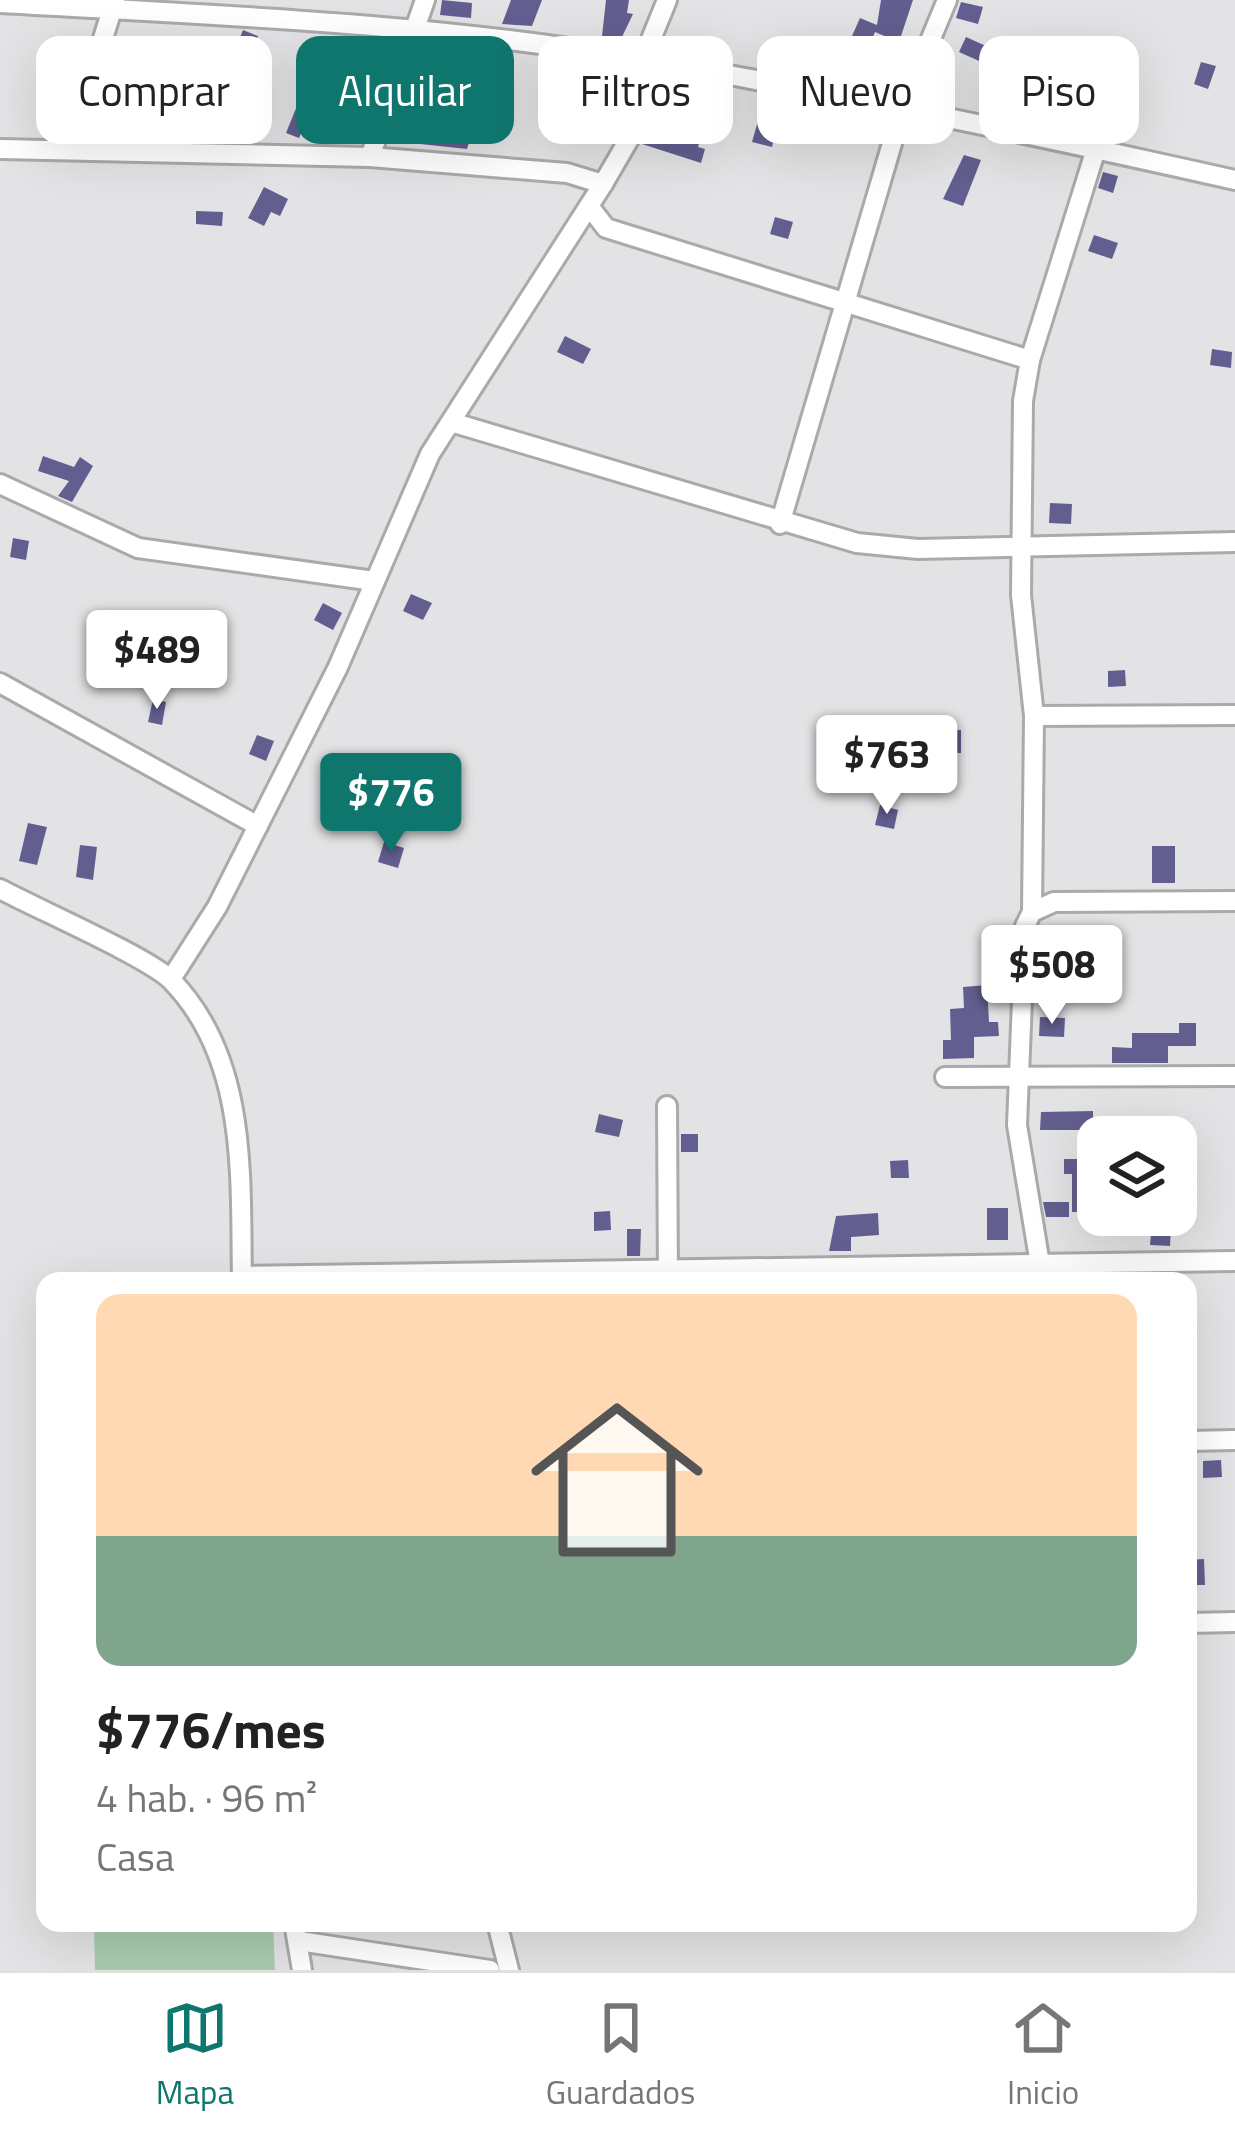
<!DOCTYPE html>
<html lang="es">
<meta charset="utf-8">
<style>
:root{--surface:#fff;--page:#f2f2f2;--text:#222;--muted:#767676;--line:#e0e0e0;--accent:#0f766e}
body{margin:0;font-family:"Titillium Web",sans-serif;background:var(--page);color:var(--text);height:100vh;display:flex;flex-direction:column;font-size:45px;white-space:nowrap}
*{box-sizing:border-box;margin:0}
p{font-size:39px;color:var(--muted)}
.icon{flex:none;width:66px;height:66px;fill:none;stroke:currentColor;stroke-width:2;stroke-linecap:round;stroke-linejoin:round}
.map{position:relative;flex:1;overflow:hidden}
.side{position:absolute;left:36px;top:1272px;width:1161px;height:660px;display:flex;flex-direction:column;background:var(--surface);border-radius:24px;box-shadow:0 12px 48px #0002}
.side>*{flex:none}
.banner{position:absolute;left:36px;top:36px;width:1164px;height:108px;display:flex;gap:24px}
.controls{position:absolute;left:1077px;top:1116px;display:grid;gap:24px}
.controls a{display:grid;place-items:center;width:120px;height:120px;border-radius:24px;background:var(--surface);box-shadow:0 12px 48px #0002;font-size:60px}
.price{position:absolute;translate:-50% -102px;padding:0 27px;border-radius:12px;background:#fff;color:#222;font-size:39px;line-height:78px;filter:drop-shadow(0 3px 6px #0008)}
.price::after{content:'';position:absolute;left:50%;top:72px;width:36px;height:27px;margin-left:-18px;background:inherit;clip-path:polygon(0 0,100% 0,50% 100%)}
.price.active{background:var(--accent);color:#fff}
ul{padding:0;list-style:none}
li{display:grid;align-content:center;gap:24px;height:636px;padding:0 60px}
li+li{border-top:3px solid var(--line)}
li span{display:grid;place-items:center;height:372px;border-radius:24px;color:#555}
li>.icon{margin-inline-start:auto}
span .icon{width:216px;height:216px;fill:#fffc;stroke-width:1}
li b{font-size:51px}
.chip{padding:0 42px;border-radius:24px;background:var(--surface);box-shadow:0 12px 48px #0002;font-size:42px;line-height:108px}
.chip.active{background:var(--accent);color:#fff}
.dock{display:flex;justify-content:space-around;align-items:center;height:168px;border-top:3px solid var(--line);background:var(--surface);font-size:33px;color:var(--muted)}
.dock a{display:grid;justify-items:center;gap:6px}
.dock .active{color:var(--accent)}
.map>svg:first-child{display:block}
.green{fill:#a8cbaf}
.building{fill:#625f90}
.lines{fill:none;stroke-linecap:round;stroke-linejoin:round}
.minor-casing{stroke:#aaaaab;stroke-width:24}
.minor{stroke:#fff;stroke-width:18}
</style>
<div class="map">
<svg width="1235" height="1970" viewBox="0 0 1235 1970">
<rect width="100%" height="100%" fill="#e3e3e5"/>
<!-- green -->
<polygon class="green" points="273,1923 275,1970 95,1970 94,1928"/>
<!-- building -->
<g class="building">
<polygon points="442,0 472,3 471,18 440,15"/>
<polygon points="511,0 542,0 532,26 502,24"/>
<polygon points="606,0 629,0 627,13 633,14 621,39 602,36"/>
<polygon points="881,0 913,0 899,42 875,32 869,47 848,45 860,18 877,25"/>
<polygon points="961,2 983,7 978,24 956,18"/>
<polygon points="243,30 258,36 237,87 199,71 204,59 227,69"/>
<polygon points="966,37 995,50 988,65 959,52"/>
<polygon points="1035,39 1059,49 1048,72 1024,61"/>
<polygon points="350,55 372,64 357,99 335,91"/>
<polygon points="1201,62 1216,66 1208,89 1194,84"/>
<polygon points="305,86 328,96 320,117 310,113 299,138 286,133"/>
<polygon points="425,109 474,127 467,149 411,143"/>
<polygon points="672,120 704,128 698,147 705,149 701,163 642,144 657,124 666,126"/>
<polygon points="758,121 777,126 772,147 752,142"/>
<polygon points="964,155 981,160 963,206 943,199"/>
<polygon points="1103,172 1118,176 1113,193 1098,188"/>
<polygon points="264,187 288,199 280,216 271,212 264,226 248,218"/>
<polygon points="196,211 223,212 222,226 196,224"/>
<polygon points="775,217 793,222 788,239 770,234"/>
<polygon points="1094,235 1118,243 1112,259 1088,251"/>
<polygon points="565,336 591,349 583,364 557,352"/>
<polygon points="1212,349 1232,352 1231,368 1210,365"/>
<polygon points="43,456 74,467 80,457 93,466 72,502 58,496 69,481 38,471"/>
<polygon points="1050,503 1072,504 1071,524 1049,523"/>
<polygon points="13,538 29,541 26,560 10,557"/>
<polygon points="411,594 432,603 423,620 403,611"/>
<polygon points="323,603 342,613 333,630 314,620"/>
<polygon points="1125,670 1126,686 1108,687 1108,671"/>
<polygon points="153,699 166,702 162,725 148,722"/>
<polygon points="961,730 961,753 941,753 941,731"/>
<polygon points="257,735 274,741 266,761 249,754"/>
<polygon points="880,805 898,810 894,829 875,825"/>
<polygon points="28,823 47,827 37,865 19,861"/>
<polygon points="384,842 404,848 398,868 378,862"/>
<polygon points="80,845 97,847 93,880 76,877"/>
<rect x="1152" y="846" width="23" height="37"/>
<rect x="1058" y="980" width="21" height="15"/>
<polygon points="987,985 989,1022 998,1022 999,1036 974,1037 974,1058 943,1059 943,1040 951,1040 950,1009 964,1008 963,987"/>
<polygon points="1040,1017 1065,1018 1064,1037 1039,1036"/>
<polygon points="1179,1023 1196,1023 1196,1046 1168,1046 1168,1063 1112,1063 1112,1047 1132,1048 1132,1033 1179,1033"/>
<polygon points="1093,1111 1093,1130 1040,1130 1041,1112"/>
<polygon points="599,1114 623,1120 619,1137 595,1132"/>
<rect x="681" y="1134" width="17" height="18"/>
<polygon points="1064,1159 1091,1159 1093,1212 1072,1212 1072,1174 1064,1174"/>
<polygon points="908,1160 909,1178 891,1178 890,1161"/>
<polygon points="1043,1202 1069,1202 1069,1217 1046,1217"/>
<rect x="987" y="1208" width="21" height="32"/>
<polygon points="610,1211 611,1230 594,1231 594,1212"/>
<polygon points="878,1213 879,1235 851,1237 851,1251 829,1251 836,1216"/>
<polygon points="1152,1223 1171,1224 1170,1246 1150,1245"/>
<polygon points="627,1229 641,1229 640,1256 627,1256"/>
<polygon points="1221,1460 1222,1477 1203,1478 1203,1461"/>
<polygon points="1204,1559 1205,1585 1188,1585 1188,1560"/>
</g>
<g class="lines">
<defs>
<g id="minor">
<path d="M0,3C214,15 434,23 645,60C843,94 1039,136 1235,180"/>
<polyline points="643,59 667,0"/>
<polyline points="0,149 370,157 567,173 603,184"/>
<polyline points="68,150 115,0"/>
<polyline points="370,157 425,0"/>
<polyline points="589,206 606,228 1030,360"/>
<polyline points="451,422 857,543 918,549 1235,542"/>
<polyline points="0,484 138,548 374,581"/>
<polyline points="780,524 903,106 947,0"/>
<polyline points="0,683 258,826"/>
<polyline points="1034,716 1235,715"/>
<path d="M0,889C35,908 150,958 172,981C249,1061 240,1179 242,1281"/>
<polyline points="1032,912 1034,716 1021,595 1023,401 1030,360 1096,149"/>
<polyline points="171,979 217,907 338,667 430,454 603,184 672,65"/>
<polyline points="945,1077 1235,1076"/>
<polyline points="667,1106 668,1281"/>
<polyline points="1040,1264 1017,1125 1025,926 1032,912 1054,902 1235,901"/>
<polyline points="242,1276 1235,1261"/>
<polyline points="1188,1441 1235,1440"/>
<polyline points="1188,1623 1235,1622"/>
<polyline points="294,1923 302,1970"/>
<polyline points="497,1923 509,1970"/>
<polyline points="299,1941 490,1970"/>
</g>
</defs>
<!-- minor casing -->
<use href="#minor" class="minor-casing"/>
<!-- minor -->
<use href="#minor" class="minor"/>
</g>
</svg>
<div class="controls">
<a><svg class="icon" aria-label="layers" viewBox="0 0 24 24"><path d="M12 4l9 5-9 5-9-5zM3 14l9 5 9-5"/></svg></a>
</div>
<b class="price" style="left:157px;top:712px">$489</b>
<b class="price" style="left:887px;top:817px">$763</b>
<b class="price active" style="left:391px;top:855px">$776</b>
<b class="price" style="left:1052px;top:1027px">$508</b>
<div class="banner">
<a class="chip">Comprar</a>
<a class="chip active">Alquilar</a>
<a class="chip">Filtros</a>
<a class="chip">Nuevo</a>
<a class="chip">Piso</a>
</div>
<section class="side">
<ul>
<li><span style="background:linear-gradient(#ffd9b3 65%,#7fa58c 0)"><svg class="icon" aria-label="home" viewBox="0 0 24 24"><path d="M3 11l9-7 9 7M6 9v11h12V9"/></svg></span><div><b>$776/mes</b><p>4 hab. · 96 m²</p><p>Casa</p></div></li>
</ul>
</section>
</div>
<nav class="dock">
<a class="active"><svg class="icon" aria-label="map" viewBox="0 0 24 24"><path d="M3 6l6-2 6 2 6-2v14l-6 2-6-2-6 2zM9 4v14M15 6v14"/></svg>Mapa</a>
<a><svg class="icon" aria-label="saved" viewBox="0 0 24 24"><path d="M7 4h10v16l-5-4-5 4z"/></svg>Guardados</a>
<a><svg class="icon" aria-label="home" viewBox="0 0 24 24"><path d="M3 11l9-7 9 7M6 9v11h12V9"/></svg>Inicio</a>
</nav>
